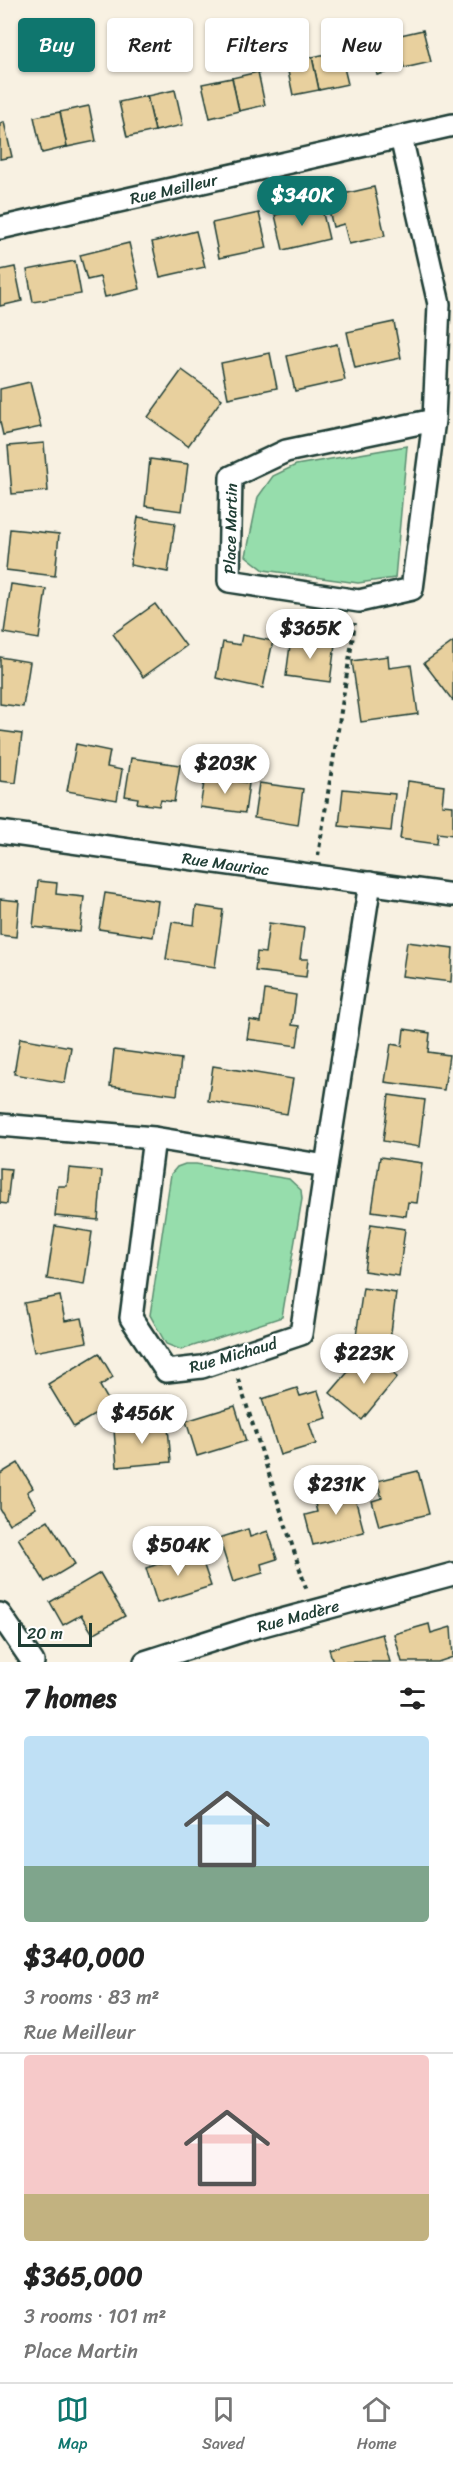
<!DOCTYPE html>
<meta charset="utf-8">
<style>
:root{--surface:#fff;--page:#f2f2f2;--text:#222;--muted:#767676;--line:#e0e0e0;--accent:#0f766e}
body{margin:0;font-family:Sriracha,sans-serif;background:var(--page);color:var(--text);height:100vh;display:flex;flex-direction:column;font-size:22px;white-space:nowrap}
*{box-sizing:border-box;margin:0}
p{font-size:20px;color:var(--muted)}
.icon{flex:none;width:33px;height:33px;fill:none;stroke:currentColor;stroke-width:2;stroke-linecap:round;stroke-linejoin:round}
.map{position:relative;height:1662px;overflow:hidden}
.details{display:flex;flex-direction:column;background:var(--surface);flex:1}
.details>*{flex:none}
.banner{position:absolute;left:18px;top:18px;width:417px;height:54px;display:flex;gap:12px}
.scale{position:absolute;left:18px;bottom:15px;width:74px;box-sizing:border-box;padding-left:6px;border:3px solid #1f3d34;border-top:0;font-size:16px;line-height:21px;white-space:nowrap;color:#1f3d34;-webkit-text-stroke:4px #fff;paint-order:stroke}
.price{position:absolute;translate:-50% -51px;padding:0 14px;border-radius:21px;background:#fff;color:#222;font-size:20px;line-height:39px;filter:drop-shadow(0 2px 3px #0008)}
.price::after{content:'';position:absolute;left:50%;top:36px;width:18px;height:14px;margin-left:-9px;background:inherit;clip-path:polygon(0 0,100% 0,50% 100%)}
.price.current{background:var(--accent);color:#fff}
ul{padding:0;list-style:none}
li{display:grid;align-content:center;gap:12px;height:318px;padding:0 24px}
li+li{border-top:2px solid var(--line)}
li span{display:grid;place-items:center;height:186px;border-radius:6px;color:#555}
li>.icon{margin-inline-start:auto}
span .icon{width:108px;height:108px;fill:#fffc;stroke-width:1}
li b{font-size:26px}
h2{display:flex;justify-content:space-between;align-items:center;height:72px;padding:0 24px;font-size:26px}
.pill{padding:0 21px;border-radius:6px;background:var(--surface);box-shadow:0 2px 4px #0004;font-size:21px;line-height:54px}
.pill.current{background:var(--accent);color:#fff}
.menu{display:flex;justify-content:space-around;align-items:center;height:84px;border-top:2px solid var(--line);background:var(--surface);font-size:16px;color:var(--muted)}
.menu a{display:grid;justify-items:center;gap:3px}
.menu .current{color:var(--accent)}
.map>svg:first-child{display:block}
.green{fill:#96ddac;stroke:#5a8d70;stroke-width:1.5}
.building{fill:#e8d09e;stroke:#1f3d34;stroke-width:1.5}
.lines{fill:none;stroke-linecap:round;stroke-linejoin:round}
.minor-casing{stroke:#1f3d34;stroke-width:26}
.path{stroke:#1f3d34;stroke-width:4;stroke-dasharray:4.5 4.5;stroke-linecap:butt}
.minor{stroke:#fff;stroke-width:21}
.labels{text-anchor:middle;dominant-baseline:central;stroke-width:4.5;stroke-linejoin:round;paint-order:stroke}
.street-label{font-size:16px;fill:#1f3d34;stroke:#fff}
</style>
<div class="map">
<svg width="453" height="1662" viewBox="0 0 453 1662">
<rect width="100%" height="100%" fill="#f8f1e2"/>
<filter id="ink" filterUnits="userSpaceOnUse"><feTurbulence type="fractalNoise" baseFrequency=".0167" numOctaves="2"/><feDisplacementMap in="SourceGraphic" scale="12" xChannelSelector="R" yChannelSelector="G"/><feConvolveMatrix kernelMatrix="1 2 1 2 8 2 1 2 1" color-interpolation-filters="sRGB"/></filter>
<g filter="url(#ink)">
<!-- green -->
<g class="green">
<polygon points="407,446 395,578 358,583 264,570 246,556 258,497 273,476 296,465"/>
<polygon points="185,1164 196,1164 289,1179 301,1190 302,1199 282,1317 181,1350 166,1344 150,1315 171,1174 177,1167"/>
</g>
<!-- building -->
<g class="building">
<polygon points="423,30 431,62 404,68 396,36"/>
<polygon points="396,36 404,68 377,75 369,43"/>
<polygon points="340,51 348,84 319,90 312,57"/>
<polygon points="312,57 319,90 293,95 286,62"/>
<polygon points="258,72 265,105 239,111 232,78"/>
<polygon points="232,78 239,111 210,118 202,84"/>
<polygon points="175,90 183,125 155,131 147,96"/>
<polygon points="147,96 155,131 127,137 119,102"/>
<polygon points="89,106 96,141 67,147 60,112"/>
<polygon points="60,112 67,147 42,153 34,117"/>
<polygon points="4,122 12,157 0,159 0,123"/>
<polygon points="374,187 385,236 349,244 344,224 333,227 326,198"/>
<polygon points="321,205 329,239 283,250 275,215"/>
<polygon points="259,213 267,248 219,258 212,223"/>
<polygon points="196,231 205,267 160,277 152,242"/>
<polygon points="129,243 140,289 105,297 100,277 87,280 80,255"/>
<polygon points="75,261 81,294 33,302 27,270"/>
<polygon points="15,267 22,301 0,306 0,270"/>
<polygon points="394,322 401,358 355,368 347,332"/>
<polygon points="337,344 345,380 295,391 287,356"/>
<polygon points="270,353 277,388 228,398 221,363"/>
<polygon points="182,370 222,399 188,446 148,417"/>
<polygon points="30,382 41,427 3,435 0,422 0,389"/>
<polygon points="44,443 48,491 12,494 8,446"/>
<polygon points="150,459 188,464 182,511 145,506"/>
<polygon points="138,517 175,523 168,572 130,565"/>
<polygon points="10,529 59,534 55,576 6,570"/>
<polygon points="11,584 46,589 39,639 4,633"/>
<polygon points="155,604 186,646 143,677 113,634"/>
<polygon points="242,635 273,641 263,688 216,678 223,642 240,645"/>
<polygon points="291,638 335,644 330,682 286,676"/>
<polygon points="453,642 453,701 424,663"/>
<polygon points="388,656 389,668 411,665 418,714 361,722 352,661"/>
<polygon points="0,657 30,662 23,707 0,704"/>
<polygon points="0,731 22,734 16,783 0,781"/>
<polygon points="76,744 110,751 107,767 122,770 117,800 67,791"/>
<polygon points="131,758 180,765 174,802 161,800 159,806 137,803 138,798 125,796"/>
<polygon points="205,777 249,783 245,813 200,807"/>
<polygon points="408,781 444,786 442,805 453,806 453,835 438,833 437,844 400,839"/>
<polygon points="259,783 303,789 298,825 254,818"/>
<polygon points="343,789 395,794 391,831 339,826"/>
<polygon points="38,881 57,883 56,894 84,897 80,932 33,927"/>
<polygon points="105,893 158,901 153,937 99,929"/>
<polygon points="0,899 19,901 16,937 0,935"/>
<polygon points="196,906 223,910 215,967 166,959 172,922 194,925"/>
<polygon points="269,923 304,928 300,959 308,959 306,977 255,971 257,952 265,953"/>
<polygon points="407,942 453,948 451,982 402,976"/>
<polygon points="265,990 296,995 292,1025 300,1026 297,1046 247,1039 250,1020 261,1022"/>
<polygon points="404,1029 430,1033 428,1052 449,1055 444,1090 385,1082 391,1044 402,1046"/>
<polygon points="20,1038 71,1047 65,1083 14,1074"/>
<polygon points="114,1050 181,1059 177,1095 110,1086"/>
<polygon points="213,1066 293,1079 287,1114 208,1101"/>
<polygon points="389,1095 425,1100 419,1147 383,1141"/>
<polygon points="380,1157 422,1163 417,1203 408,1202 406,1216 372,1211"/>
<polygon points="0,1168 11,1169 7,1204 0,1203"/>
<polygon points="69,1168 102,1171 98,1220 55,1216 58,1186 67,1186"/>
<polygon points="371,1224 405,1229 399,1276 364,1271"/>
<polygon points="55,1226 92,1232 84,1285 47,1279"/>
<polygon points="363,1288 396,1293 390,1341 356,1336"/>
<polygon points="60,1296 65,1321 82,1318 87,1342 34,1352 24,1303"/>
<polygon points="366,1351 397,1377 362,1420 330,1393"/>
<polygon points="99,1353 113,1377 100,1386 111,1405 74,1427 48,1384"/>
<polygon points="297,1388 300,1396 318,1391 327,1418 309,1423 316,1444 280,1455 262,1399"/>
<polygon points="235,1406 246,1441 197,1456 186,1421"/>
<polygon points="144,1420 145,1429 168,1427 171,1462 117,1467 114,1430 125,1429 124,1422"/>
<polygon points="18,1463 33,1488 27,1492 36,1508 9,1524 0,1509 0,1474"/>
<polygon points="418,1471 429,1514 379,1526 372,1501 382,1498 377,1481"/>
<polygon points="350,1479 364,1532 313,1545 305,1515 317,1512 315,1504 334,1499 330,1484"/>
<polygon points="48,1520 75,1564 45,1582 18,1538"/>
<polygon points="248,1529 250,1537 268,1531 277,1559 261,1564 263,1573 233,1582 219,1538"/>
<polygon points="199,1551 211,1586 157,1603 146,1568"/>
<polygon points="100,1573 125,1616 93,1634 81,1615 63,1625 50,1602"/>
<polygon points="429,1624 431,1633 451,1627 453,1657 438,1662 402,1662 394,1634"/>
<polygon points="382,1634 390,1662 333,1662 329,1649"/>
</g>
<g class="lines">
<defs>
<g id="minor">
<path id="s1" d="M401,137L439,304L434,420L412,589L359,601L229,581L231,477L286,451L434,420"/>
<path id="s2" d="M0,228L453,125"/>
<path id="s3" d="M0,832L453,895"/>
<polyline points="0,1125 154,1138 326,1166 301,1334 202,1367 166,1371 131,1318 154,1138"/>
<polyline points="326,1166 370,883"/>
<polyline points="0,1614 33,1662"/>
<path id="s4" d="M145,1662L248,1629L453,1574"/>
</g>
</defs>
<!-- minor casing -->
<use href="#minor" class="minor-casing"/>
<!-- path -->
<g class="path">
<polyline points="318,856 355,623"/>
<polyline points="238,1379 307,1591"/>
</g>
<!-- minor -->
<use href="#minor" class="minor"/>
</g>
</g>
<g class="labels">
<!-- street labels -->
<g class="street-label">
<text stroke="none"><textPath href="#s2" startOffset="178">Rue Meilleur</textPath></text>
<text stroke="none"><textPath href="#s1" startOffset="696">Place Martin</textPath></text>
<text stroke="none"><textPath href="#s3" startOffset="228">Rue Mauriac</textPath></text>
<text transform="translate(233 1355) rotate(-16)">Rue Michaud</text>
<text stroke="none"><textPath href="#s4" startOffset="160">Rue Madère</textPath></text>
</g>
</g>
</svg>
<div class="scale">20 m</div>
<b class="price current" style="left:302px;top:227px">$340K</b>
<b class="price" style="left:310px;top:660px">$365K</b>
<b class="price" style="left:225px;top:795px">$203K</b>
<b class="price" style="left:364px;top:1385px">$223K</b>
<b class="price" style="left:142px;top:1445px">$456K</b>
<b class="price" style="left:336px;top:1516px">$231K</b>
<b class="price" style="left:178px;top:1577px">$504K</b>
<div class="banner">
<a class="pill current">Buy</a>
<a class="pill">Rent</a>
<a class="pill">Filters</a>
<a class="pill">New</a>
</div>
</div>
<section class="details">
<h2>7 homes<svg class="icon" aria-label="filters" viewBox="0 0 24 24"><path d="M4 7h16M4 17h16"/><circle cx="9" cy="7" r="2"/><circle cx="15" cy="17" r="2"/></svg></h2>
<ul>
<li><span style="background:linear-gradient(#bfe0f5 70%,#7fa58c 0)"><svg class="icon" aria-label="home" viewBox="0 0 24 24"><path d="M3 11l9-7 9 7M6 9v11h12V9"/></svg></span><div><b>$340,000</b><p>3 rooms · 83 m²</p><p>Rue Meilleur</p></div></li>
<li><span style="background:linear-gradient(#f6c9c9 75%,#c2b280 0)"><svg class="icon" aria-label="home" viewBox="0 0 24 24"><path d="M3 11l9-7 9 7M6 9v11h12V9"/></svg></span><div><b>$365,000</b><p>3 rooms · 101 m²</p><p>Place Martin</p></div></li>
</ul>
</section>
<nav class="menu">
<a class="current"><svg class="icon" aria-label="map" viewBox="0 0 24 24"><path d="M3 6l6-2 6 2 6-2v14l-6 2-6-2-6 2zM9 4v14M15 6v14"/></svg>Map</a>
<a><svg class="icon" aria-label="saved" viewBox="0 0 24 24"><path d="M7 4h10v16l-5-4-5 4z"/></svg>Saved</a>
<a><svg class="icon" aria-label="home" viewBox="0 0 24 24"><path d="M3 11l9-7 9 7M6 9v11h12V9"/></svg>Home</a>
</nav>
